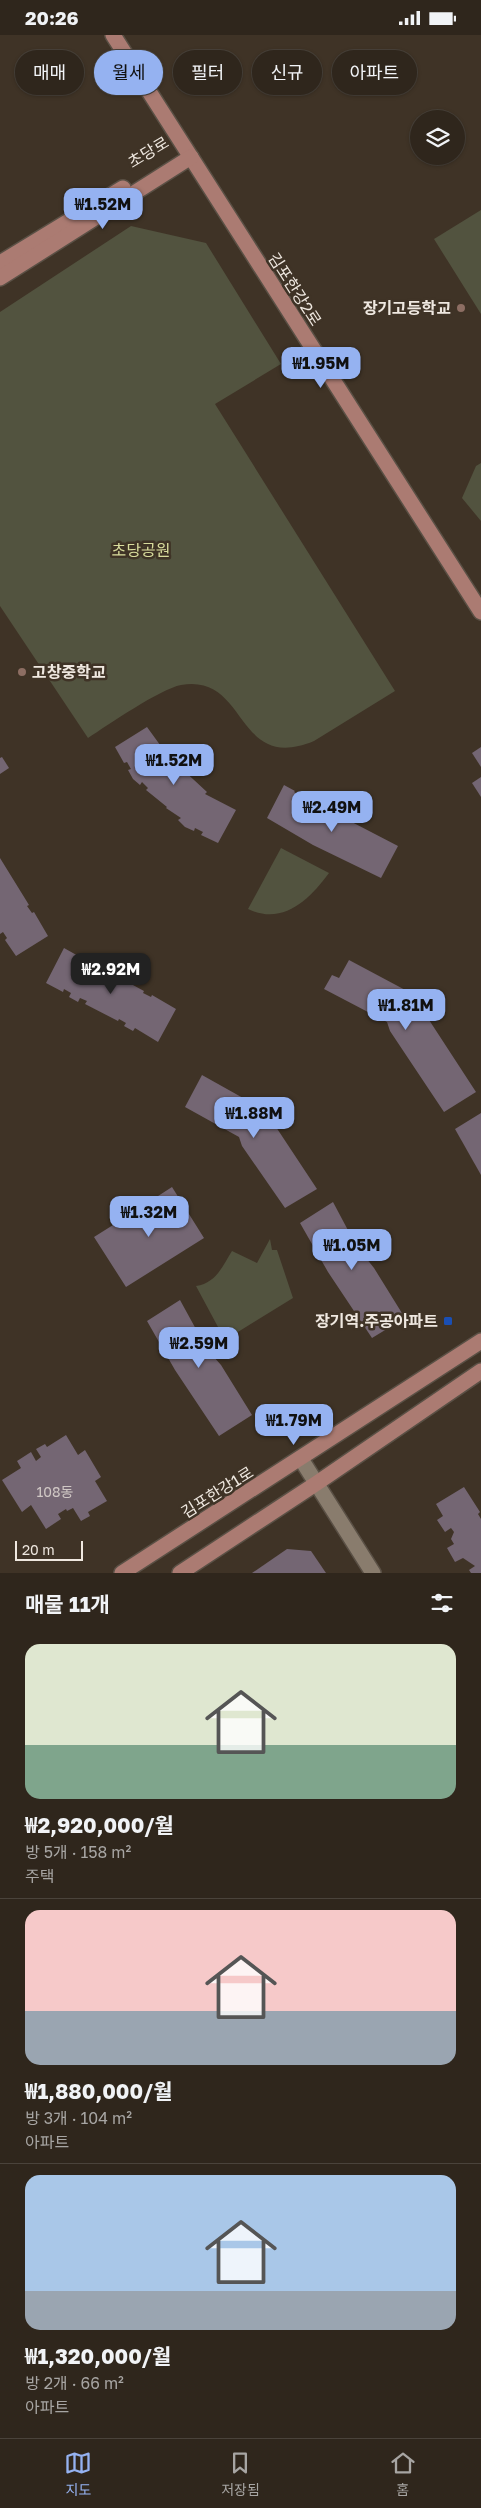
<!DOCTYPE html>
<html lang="ko">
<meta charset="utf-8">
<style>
:root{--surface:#2f261c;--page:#3b3229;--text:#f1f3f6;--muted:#a7a5a3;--line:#4a433b;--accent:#95b2f1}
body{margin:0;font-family:"Golos Text","Noto Sans KR",sans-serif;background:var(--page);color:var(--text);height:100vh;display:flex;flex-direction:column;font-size:19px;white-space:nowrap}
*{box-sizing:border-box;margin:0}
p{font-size:16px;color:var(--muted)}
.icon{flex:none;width:28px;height:28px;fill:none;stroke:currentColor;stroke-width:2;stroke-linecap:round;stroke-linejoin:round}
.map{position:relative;height:1538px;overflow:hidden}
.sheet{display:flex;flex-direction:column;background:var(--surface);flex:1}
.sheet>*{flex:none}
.banner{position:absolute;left:15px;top:15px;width:451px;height:45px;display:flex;gap:10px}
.fabs{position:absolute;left:410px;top:75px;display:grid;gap:10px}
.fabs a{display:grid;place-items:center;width:55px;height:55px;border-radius:50%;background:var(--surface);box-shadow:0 1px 4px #0004,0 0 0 1px var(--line);font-size:25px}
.scale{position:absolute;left:15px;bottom:12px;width:68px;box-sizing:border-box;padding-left:5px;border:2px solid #efe8e0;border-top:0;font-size:14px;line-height:18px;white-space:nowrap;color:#efe8e0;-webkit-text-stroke:4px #3f3326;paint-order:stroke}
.price{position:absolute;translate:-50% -42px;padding:0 11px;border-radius:10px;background:var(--accent);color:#111;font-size:16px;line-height:32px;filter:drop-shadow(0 1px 2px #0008)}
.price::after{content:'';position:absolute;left:50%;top:30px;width:15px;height:11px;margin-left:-8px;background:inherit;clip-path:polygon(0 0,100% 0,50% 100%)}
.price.on{background:#222;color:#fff}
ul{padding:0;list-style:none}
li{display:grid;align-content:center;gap:10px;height:265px;padding:0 25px}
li+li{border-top:1px solid var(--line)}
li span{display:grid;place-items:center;height:155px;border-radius:15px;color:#555}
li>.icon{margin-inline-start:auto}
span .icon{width:90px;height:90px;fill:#fffc;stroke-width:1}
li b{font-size:21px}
h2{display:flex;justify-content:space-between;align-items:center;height:60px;padding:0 25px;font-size:21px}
.pill{padding:0 18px;border-radius:22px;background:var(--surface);box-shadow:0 1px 4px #0004,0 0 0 1px var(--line);font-size:18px;line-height:45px}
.pill.on{background:var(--accent);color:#111}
.status{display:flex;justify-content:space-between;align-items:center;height:35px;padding:0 25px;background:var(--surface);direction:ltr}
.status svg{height:14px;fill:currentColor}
.tabs{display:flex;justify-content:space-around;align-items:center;height:70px;border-top:1px solid var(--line);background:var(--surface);font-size:14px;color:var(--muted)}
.tabs a{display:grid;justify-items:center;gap:2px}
.tabs .on{color:var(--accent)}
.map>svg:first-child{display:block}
.green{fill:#52533f}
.building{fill:#746673}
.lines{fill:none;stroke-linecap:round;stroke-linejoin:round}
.street-casing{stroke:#5a5045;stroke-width:18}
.secondary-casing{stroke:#5a5045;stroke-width:18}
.street{stroke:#897c6d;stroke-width:15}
.secondary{stroke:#ab7b72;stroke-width:15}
.education-dot{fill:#8d6e63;stroke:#3f3326;stroke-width:2}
.transit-dot{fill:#1a4fb4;stroke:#3f3326;stroke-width:2}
.labels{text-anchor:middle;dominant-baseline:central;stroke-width:5;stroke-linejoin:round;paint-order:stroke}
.number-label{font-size:14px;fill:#d0c8c5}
.street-label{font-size:16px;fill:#efe8e0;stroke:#3f3326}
.poi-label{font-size:16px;font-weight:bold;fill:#efe8e0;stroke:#3f3326;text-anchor:end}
.park-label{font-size:16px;fill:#d8db9c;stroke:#3f3326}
</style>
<div class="status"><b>20:26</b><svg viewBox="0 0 49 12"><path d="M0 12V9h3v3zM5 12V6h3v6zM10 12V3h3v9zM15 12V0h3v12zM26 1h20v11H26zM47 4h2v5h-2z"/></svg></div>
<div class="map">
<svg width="481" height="1538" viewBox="0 0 481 1538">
<rect width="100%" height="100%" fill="#3f3326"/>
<!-- green -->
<g class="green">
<polygon points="481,175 481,279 434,204"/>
<path d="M131,191L206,208L281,329L215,369L395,656L314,706C234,739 249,638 181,650C160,654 108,690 88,703L0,571V277Z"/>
<polygon points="481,428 481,486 462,463 476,431"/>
<path d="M281,813L329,838C310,864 283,891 248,874Z"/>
<path d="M270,1204L272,1215H277L293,1263L225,1305L196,1251C216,1248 222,1232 232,1216L257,1228Z"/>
</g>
<!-- building -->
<g class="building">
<polygon points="147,692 163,714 160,716 165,722 167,720 207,757 205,759 236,775 218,808 201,800 203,797 195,793 194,796 185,792 178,785 181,783 166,773 167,772 146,755 148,753 142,747 140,750 133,744 128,735 131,734 127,727 124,728 115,712"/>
<polygon points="481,712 481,732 472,718"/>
<polygon points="2,722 9,733 0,739 0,723"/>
<polygon points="481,742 481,762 472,748"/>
<polygon points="284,750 295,756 294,757 398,811 381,843 313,810 267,783"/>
<polygon points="0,823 29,870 27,871 32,878 34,877 48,901 16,921 5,905 7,903 3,897 0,899"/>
<polygon points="64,913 89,927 88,928 95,932 96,930 144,956 143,958 151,962 152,960 176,974 158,1007 135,993 133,996 124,991 126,988 119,984 118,986 85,969 87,966 80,963 78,967 69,962 71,958 64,954 63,957 46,948"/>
<polygon points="349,925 409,957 403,966 408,974 418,968 476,1057 444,1077 390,996 387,987 324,954 332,940 339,943"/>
<polygon points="202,1040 261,1073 256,1081 261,1089 274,1081 279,1090 276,1092 317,1154 285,1173 242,1111 239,1102 185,1072"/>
<polygon points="481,1078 481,1140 455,1094"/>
<polygon points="172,1152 204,1203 126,1252 94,1202 129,1180 133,1187 145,1179 141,1172"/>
<polygon points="333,1167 350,1199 364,1216 359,1220 362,1225 366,1223 374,1233 405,1283 372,1303 328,1237 300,1188"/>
<polygon points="180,1265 197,1296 211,1314 206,1317 210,1323 213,1321 221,1330 252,1380 219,1401 175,1335 147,1286"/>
<polygon points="66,1400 78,1420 85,1415 101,1442 95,1446 107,1466 88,1477 90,1481 81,1486 73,1473 67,1476 66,1474 58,1479 61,1484 46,1494 31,1470 22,1477 2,1445 21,1433 17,1426 31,1417 36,1426 41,1422 36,1414 45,1409 47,1412"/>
<polygon points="464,1452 480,1477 478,1479 481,1484 481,1538 471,1538 469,1535 475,1531 463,1523 455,1527 447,1513 454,1509 451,1504 454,1497 451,1493 445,1497 437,1485 443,1481 436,1469"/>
<polygon points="287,1514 311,1516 326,1538 252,1538"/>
</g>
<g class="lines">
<defs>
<polyline id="street" points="301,1424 373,1538"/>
<g id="secondary">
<polyline points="113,0 481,577"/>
<polyline points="0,228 123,153"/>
<polyline points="0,243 191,122"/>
<polyline points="122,1538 481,1306"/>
<polyline points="180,1538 317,1448 481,1336"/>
</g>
</defs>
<!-- street casing -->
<use href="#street" class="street-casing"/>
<!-- secondary casing -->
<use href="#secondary" class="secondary-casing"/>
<!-- street -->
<use href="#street" class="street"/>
<!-- secondary -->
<use href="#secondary" class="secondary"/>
</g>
<!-- markers -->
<g class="education-dot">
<circle cx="461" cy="273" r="5"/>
<circle cx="22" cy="637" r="5"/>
</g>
<rect class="transit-dot" x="443" y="1281" width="10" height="10" rx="2.5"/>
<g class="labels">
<!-- number labels -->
<g class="number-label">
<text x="55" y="1456">108동</text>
</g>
<!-- street labels -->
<g class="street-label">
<text transform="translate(148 117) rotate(-31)">초당로</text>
<text transform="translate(295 254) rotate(57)">김포한강2로</text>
<text transform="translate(217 1457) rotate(-32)">김포한강1로</text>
</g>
<!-- poi labels -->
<g class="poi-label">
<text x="451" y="273">장기고등학교</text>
<text x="32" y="637" text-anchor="start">고창중학교</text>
<text x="438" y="1286">장기역.주공아파트</text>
</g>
<!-- park labels -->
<g class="park-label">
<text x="141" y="515">초당공원</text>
</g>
</g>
</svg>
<div class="fabs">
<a><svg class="icon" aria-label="layers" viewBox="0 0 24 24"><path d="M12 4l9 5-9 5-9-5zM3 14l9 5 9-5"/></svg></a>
</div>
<div class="scale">20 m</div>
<b class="price" style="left:103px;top:195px">₩1.52M</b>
<b class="price" style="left:321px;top:354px">₩1.95M</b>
<b class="price" style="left:174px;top:751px">₩1.52M</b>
<b class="price" style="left:332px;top:798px">₩2.49M</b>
<b class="price on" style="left:111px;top:960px">₩2.92M</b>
<b class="price" style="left:406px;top:996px">₩1.81M</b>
<b class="price" style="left:254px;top:1104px">₩1.88M</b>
<b class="price" style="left:149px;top:1203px">₩1.32M</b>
<b class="price" style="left:352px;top:1236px">₩1.05M</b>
<b class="price" style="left:199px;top:1334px">₩2.59M</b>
<b class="price" style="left:294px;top:1411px">₩1.79M</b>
<div class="banner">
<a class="pill">매매</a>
<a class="pill on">월세</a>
<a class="pill">필터</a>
<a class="pill">신규</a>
<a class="pill">아파트</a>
</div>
</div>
<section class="sheet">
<h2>매물 11개<svg class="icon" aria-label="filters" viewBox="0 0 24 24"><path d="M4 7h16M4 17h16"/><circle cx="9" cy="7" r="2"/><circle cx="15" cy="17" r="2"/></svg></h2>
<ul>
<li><span style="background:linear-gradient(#dfe7d0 65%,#7fa58c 0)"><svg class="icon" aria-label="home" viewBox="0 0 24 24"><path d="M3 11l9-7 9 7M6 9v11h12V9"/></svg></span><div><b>₩2,920,000/월</b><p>방 5개 · 158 m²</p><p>주택</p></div></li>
<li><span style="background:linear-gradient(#f6c9c9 65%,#9aa5b1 0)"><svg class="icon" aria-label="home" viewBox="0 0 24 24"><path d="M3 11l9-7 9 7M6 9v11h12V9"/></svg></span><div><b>₩1,880,000/월</b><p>방 3개 · 104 m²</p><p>아파트</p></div></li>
<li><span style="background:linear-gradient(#a9c7e8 75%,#9aa5b1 0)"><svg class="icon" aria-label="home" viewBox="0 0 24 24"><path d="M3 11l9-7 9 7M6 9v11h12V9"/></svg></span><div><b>₩1,320,000/월</b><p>방 2개 · 66 m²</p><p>아파트</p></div></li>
</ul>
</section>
<nav class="tabs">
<a class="on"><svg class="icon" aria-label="map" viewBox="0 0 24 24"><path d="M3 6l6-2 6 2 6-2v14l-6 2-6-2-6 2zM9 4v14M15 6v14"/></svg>지도</a>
<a><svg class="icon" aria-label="saved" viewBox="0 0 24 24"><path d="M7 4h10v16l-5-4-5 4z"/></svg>저장됨</a>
<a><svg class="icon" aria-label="home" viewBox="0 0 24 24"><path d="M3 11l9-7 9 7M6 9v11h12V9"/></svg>홈</a>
</nav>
